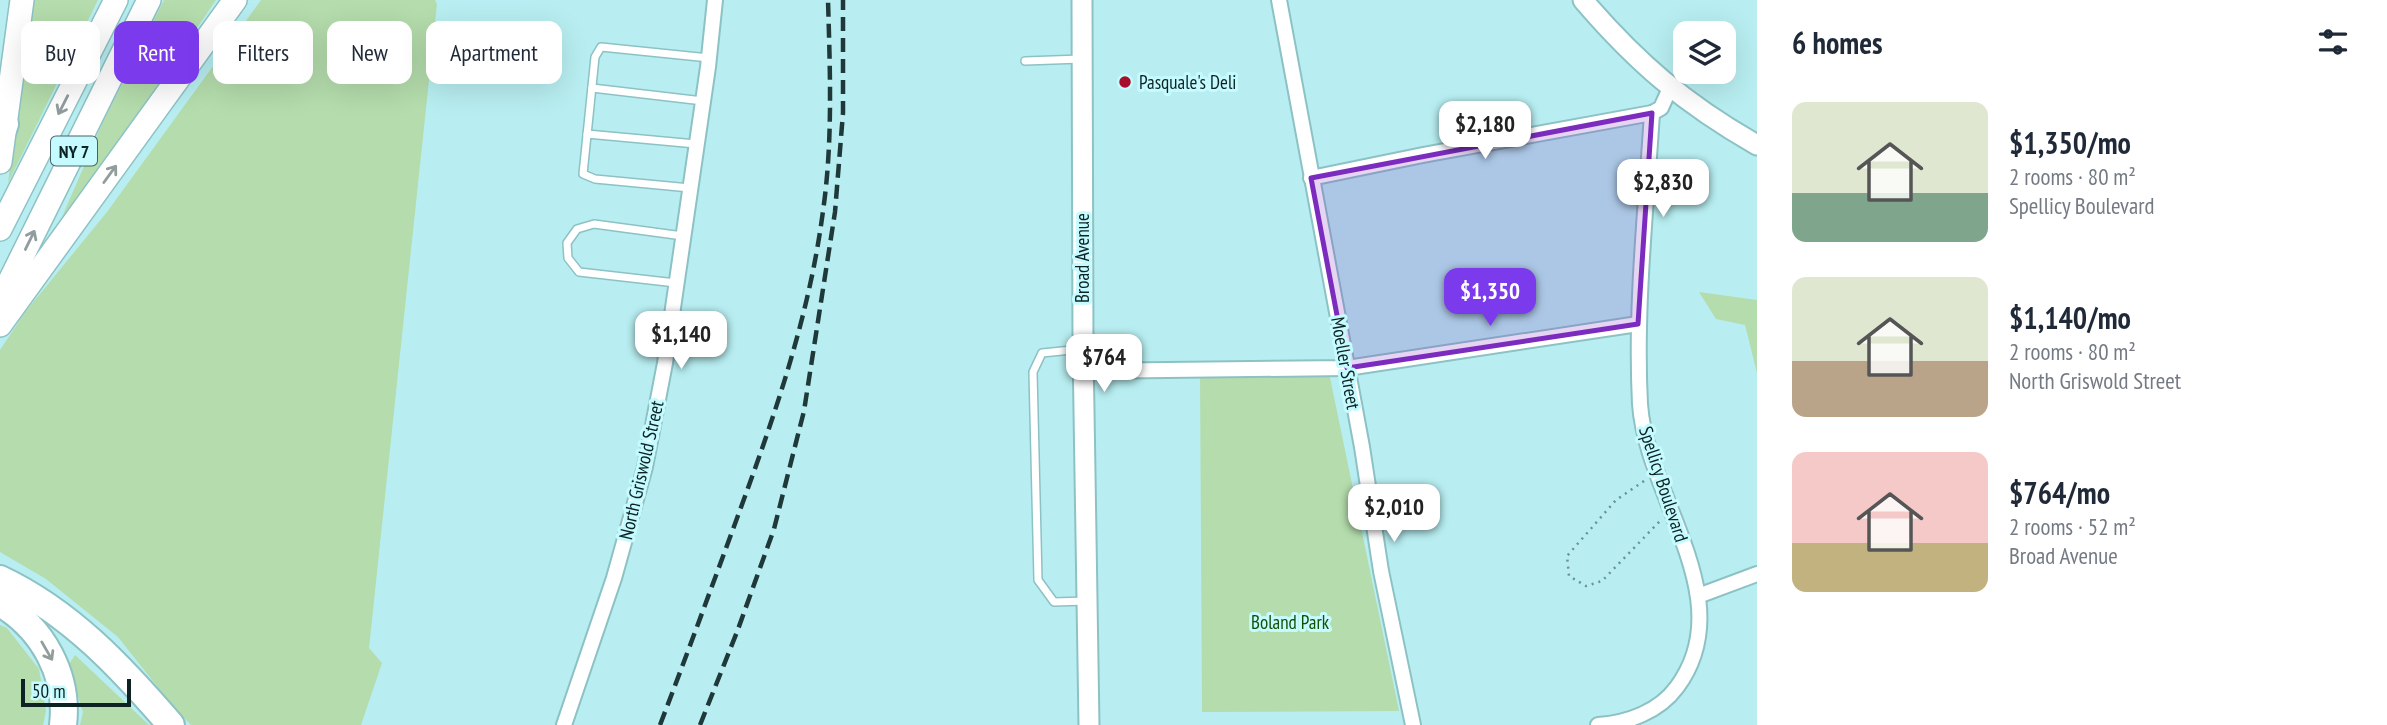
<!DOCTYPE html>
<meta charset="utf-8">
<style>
:root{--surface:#fff;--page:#f6f6f7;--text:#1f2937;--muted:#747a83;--accent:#7c3aed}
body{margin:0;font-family:"PT Sans Narrow",sans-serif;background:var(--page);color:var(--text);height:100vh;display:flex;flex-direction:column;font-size:26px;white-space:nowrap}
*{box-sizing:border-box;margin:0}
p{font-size:23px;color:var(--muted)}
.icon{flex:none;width:38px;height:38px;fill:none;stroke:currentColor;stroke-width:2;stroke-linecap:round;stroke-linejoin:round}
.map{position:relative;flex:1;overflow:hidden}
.drawer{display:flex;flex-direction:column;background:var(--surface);width:630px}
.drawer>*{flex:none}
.top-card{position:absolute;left:21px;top:21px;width:665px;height:63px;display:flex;gap:14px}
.buttons{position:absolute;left:1673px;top:21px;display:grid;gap:14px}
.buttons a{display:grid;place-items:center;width:63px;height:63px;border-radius:14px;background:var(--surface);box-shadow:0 7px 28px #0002;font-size:35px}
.scale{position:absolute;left:21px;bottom:18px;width:110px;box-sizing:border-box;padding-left:7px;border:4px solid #0c2223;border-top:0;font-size:19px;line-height:24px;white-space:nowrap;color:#0c2223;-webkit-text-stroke:5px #c5fbff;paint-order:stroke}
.price{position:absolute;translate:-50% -60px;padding:0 16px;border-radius:14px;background:#fff;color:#222;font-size:23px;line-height:46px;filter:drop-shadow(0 2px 4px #0008)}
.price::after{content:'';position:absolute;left:50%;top:42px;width:21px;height:16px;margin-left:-10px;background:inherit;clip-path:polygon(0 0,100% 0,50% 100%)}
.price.active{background:var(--accent);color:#fff}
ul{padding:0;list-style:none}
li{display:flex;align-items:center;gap:21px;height:175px;padding:0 35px}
li span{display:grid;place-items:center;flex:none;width:196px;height:140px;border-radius:14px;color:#555}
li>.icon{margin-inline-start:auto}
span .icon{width:84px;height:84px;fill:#fffc;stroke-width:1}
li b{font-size:30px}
h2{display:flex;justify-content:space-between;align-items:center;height:84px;padding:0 35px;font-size:30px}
.chip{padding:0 24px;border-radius:14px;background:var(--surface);box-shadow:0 7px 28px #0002;font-size:24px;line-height:63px}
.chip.active{background:var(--accent);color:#fff}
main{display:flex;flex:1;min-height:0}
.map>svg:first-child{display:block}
.green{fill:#b4dcac}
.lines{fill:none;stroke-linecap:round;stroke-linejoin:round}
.lane-casing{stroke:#8dc2c5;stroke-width:10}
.street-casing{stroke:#8dc2c5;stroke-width:18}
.secondary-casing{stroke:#8dc2c5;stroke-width:23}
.primary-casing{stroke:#8dc2c5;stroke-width:26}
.highway-casing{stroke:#8dc2c5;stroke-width:30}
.path{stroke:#6a9294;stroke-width:2.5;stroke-dasharray:2 5;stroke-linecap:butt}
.lane{stroke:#fff;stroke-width:7}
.street{stroke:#fff;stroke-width:14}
.secondary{stroke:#fff;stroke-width:19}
.primary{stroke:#fff;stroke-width:23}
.highway{stroke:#fff;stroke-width:26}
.rail{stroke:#1f393a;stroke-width:4.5;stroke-dasharray:14 7;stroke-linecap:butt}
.oneway{stroke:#929c9c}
.marked{fill:#7b2cbf;fill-opacity:0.2;stroke:#7b2cbf;stroke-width:5;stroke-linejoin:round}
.poi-dot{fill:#a70e2a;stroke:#c5fbff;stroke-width:2.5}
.labels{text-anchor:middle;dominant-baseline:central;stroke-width:6;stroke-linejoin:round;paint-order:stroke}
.shield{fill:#c5fbff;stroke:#446365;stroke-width:2}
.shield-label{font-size:18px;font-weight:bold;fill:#0c2223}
.poi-label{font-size:19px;fill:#0c2223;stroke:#c5fbff;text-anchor:start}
.street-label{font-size:19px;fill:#0c2223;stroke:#c5fbff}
.park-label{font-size:19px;fill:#125004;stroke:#c5fbff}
</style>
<main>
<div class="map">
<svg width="1757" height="725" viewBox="0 0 1757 725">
<rect width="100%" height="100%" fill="#b8eef1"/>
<!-- green -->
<g class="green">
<polygon points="30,0 98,0 8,183"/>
<polygon points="164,0 216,0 116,147 62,217 103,122"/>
<polygon points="261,0 435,0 437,4 369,648 382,663 361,725 191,725 171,704 118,637 46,579 0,552 0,350 26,311 107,212"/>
<polygon points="1699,292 1757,300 1757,373 1745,325 1716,319"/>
<polygon points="1328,368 1399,711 1202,712 1200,371"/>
<polygon points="0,625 7,628 39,669 46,711 43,725 0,725"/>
<polygon points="75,655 149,725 80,725 83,712 68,666"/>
</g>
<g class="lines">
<defs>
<g id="lane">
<polyline points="1025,61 1081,59"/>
<polyline points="592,88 703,101"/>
<polyline points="587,134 696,144"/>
<polyline points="690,188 595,179 583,174 595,57 601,47 709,58"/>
<polyline points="676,283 579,272 568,258 567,243 577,229 594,224 683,236"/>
<polyline points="1082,349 1042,353 1033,372 1038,580 1054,602 1086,601"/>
</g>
<g id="street">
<polyline points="1279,0 1362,447 1381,571 1413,725"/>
<polyline points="1311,178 1423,155 1652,113 1661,108 1670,88"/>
<polyline points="1083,371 1347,368 1638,324"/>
<polyline points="1698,596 1757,574"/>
<polyline points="564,725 614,578 645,467 665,363 708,67 715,0"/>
<path d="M1598,725C1627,723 1659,712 1677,687C1742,599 1646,497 1640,404C1635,307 1646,210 1652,113"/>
</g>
<g id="secondary">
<polyline points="1082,0 1083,348 1089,725"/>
<path d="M1583,0C1637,63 1685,104 1757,145"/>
</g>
<g id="primary">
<polyline points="0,162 22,0"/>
<polyline points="0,229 116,0"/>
<polyline points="0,301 149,0"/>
<polyline points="0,325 235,0"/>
</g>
<g id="highway">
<polyline points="0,138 5,124"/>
<path d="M0,579C70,612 121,667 171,725"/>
<path d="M0,603C43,628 69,676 63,725"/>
</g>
</defs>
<!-- lane casing -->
<use href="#lane" class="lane-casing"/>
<!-- street casing -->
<use href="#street" class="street-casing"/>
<!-- secondary casing -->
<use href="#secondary" class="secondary-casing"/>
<!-- primary casing -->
<use href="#primary" class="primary-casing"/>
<!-- highway casing -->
<use href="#highway" class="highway-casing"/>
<!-- path -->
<polyline class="path" points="1644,481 1616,500 1567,556 1569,576 1586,586 1602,581 1660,521"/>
<!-- lane -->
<use href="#lane" class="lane"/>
<!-- street -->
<use href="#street" class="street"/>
<!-- secondary -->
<use href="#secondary" class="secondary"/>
<!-- primary -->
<use href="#primary" class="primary"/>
<!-- highway -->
<use href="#highway" class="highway"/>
<!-- rail -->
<g class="rail">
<path d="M660,725C686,657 711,589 736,521C773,420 809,319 823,211C833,141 830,71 828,0"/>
<polyline points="700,725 737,632 774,529 804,411 835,212 843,113 843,0"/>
</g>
</g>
<!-- one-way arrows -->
<defs><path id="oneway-shaft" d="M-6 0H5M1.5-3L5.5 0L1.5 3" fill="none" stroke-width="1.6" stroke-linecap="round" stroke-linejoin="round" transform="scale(1.75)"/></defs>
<g class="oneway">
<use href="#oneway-shaft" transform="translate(63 105) rotate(117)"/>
<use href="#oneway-shaft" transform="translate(110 174) rotate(-54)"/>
<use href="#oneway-shaft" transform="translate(30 240) rotate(-64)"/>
<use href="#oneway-shaft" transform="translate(47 651) rotate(60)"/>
</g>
<!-- marked area -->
<path class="marked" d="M1652,113L1638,324L1347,368L1311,178Z"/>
<!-- markers -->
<circle class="poi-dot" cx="1125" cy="82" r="7"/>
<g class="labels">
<!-- shield labels -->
<rect class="shield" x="51" y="136.5" width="46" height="29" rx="5"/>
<g class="shield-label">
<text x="74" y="151">NY 7</text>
</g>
<!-- poi labels -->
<g class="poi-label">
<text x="1139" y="82">Pasquale's Deli</text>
</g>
<!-- street labels -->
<g class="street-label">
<text transform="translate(1082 258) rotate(-90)">Broad Avenue</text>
<text transform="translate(1346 363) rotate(80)">Moeller Street</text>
<text transform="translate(641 470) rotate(-77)">North Griswold Street</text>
<text transform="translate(1664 484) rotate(72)">Spellicy Boulevard</text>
</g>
<!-- park labels -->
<g class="park-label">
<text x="1290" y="622">Boland Park</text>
</g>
</g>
</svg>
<div class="buttons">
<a><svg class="icon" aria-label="layers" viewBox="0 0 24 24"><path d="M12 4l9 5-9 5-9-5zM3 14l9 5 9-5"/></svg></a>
</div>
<div class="scale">50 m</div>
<b class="price" style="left:1485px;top:161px">$2,180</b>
<b class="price" style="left:1663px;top:219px">$2,830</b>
<b class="price active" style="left:1490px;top:328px">$1,350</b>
<b class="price" style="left:681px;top:371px">$1,140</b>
<b class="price" style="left:1104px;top:394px">$764</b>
<b class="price" style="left:1394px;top:544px">$2,010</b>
<div class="top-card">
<a class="chip">Buy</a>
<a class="chip active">Rent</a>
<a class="chip">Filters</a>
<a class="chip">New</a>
<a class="chip">Apartment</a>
</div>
</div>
<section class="drawer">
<h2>6 homes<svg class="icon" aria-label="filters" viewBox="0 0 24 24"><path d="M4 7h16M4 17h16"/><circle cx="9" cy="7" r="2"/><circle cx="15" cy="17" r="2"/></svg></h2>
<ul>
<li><span style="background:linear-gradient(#dfe7d0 65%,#7fa58c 0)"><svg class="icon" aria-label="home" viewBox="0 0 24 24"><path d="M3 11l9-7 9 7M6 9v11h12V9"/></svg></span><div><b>$1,350/mo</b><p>2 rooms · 80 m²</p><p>Spellicy Boulevard</p></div></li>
<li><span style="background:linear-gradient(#dfe7d0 60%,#b9a48a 0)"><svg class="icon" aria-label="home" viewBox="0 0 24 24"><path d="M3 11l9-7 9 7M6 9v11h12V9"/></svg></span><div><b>$1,140/mo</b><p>2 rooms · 80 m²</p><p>North Griswold Street</p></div></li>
<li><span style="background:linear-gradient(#f6c9c9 65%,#c2b280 0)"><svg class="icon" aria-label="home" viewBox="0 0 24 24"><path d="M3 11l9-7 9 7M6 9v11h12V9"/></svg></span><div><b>$764/mo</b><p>2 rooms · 52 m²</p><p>Broad Avenue</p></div></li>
</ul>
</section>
</main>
